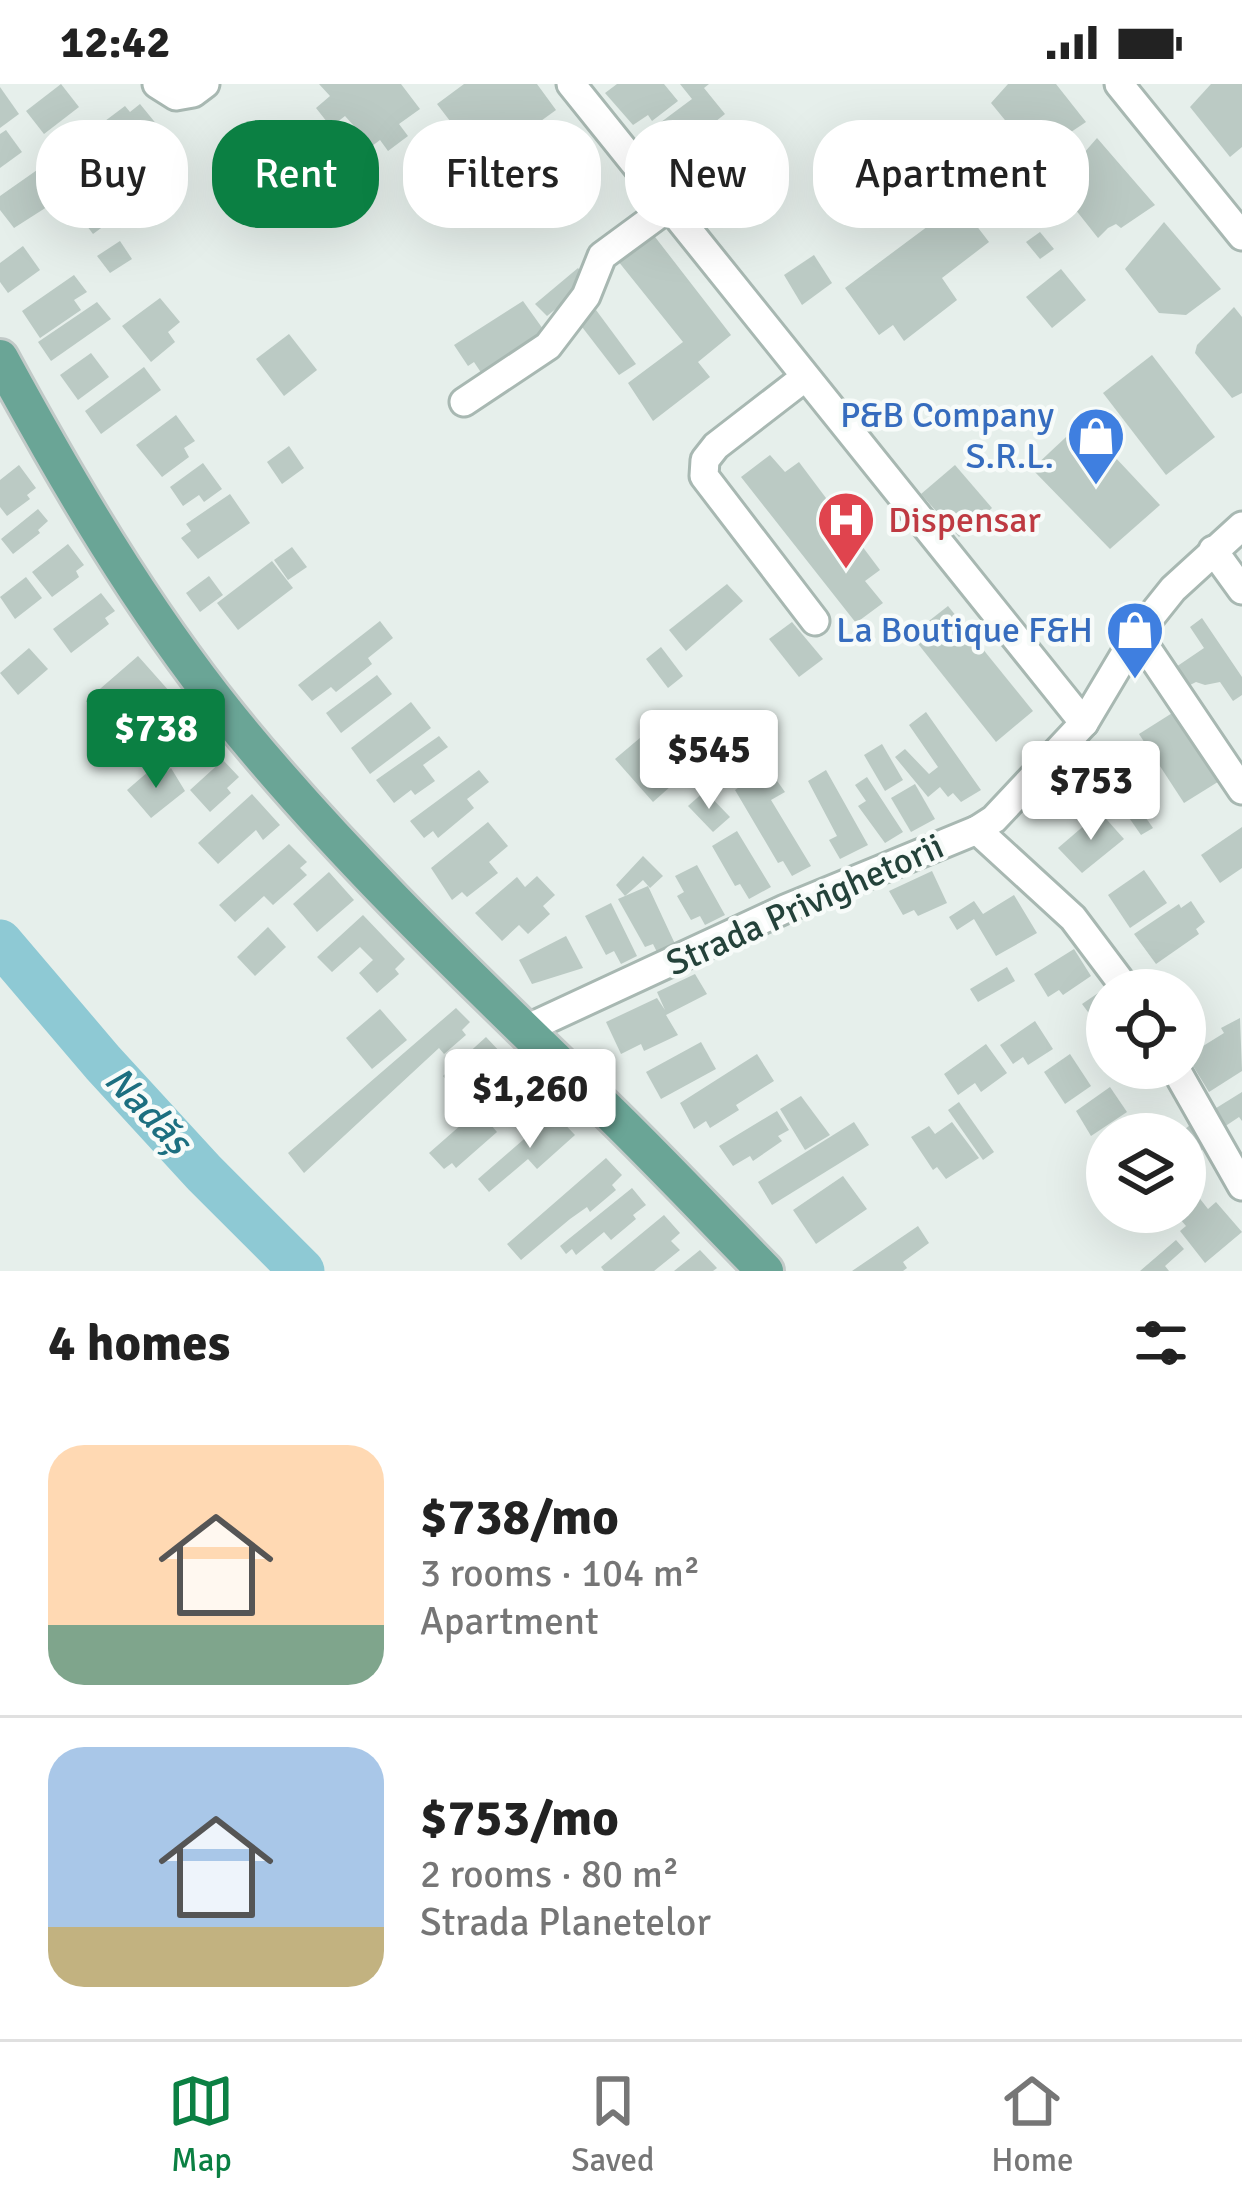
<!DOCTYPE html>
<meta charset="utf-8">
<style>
:root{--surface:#fff;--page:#f2f2f2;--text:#222;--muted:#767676;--line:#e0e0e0;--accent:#0b8043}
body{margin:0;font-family:Signika,sans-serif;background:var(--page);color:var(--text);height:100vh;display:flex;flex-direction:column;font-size:45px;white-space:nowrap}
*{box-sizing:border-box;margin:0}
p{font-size:39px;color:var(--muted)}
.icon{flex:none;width:66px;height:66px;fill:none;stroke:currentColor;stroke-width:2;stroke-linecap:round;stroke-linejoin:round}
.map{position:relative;height:1187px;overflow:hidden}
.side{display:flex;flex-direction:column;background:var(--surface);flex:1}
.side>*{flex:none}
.top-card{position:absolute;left:36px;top:36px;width:1170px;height:108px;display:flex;gap:24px}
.controls{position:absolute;left:1086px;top:885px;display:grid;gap:24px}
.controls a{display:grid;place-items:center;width:120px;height:120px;border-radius:50%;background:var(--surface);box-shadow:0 12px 48px #0002;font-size:60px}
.price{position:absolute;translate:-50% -102px;padding:0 27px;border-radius:12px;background:#fff;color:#222;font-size:39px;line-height:78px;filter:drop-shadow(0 3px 6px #0008)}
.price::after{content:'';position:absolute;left:50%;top:72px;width:36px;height:27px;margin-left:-18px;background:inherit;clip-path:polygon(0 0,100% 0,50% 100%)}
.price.on{background:var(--accent);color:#fff}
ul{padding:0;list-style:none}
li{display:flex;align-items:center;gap:36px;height:300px;padding:0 48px}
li+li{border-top:3px solid var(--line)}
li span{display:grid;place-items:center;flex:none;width:336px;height:240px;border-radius:36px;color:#555}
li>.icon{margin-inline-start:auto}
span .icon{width:144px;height:144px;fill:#fffc;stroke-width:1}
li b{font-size:51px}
h2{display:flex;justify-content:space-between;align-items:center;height:144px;padding:0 48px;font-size:51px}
.pill{padding:0 42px;border-radius:48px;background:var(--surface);box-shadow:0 12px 48px #0002;font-size:42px;line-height:108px}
.pill.on{background:var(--accent);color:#fff}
.status{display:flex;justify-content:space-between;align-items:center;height:84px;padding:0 60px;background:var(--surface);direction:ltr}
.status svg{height:33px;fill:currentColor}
.dock{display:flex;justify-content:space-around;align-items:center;height:168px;border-top:3px solid var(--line);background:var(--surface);font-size:33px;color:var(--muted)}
.dock a{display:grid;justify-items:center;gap:6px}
.dock .on{color:var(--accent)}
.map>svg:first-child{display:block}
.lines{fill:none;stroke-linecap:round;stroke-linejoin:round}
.river{stroke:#8ec9d4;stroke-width:45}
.building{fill:#bbcac4}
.minor-casing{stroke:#a8b8b2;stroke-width:33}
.primary-casing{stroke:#c2cac8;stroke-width:42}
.minor{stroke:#fff;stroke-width:27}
.primary{stroke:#6aa596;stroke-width:36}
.labels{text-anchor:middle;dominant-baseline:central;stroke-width:9;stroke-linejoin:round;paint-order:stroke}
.shop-label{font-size:36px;fill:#366cbe;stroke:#f7fbf9;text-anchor:end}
.health-label{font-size:36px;fill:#be3a42;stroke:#f7fbf9;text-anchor:start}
.street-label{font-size:36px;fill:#24423a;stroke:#f7fbf9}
.water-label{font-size:39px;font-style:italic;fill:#1c6f80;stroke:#f7fbf9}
</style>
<div class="status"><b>12:42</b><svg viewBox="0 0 49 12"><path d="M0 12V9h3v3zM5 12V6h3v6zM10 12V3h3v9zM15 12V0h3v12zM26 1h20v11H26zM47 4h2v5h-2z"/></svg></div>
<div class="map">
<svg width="1242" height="1187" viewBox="0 0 1242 1187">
<rect width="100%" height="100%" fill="#e6efeb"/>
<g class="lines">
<!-- river -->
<polyline class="river" points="0,858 103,979 204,1089 302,1187"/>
</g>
<!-- building -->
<g class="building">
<polygon points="61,0 79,23 44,50 26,27"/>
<polygon points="319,0 401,0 420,25 399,40 408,52 388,67 380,56 372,62 345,32 331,43 316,24 330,12"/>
<polygon points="464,0 537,0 556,26 534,42 530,38 479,75 437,20"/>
<polygon points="617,0 664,0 678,17 652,37 648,31 633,41 605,9"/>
<polygon points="680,0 709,0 704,4 725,30 676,69 669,60 655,71 641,53 692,15"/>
<polygon points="1008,0 1056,0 1086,38 1056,58 1053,53 1032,69 991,19"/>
<polygon points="1211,0 1242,0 1242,63 1230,73 1190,23"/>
<polygon points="0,3 19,30 0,44"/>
<polygon points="140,20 158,42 147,49 152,56 115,83 89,49 125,22 130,28"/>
<polygon points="739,41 766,73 711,109 688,76"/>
<polygon points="563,44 583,73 563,86 560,80 517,107 502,87"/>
<polygon points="6,46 22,68 0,84 0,50"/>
<polygon points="87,51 99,69 60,97 63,102 46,114 50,121 14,144 0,126 0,112"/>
<polygon points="1097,54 1155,121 1121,144 1116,140 1108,144 1098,154 1056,101"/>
<polygon points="118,94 135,119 93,150 75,126"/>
<polygon points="959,119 989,158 942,194 957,216 904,257 893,241 879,251 845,204"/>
<polygon points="1164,138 1221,205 1186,231 1159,229 1125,185"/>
<polygon points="1040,148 1054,165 1040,175 1026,158"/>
<polygon points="652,149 731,251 698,278 710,293 653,337 628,299 683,258 618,177"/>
<polygon points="120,157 132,175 110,189 97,172"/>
<polygon points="23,162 40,186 8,209 0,198 0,179"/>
<polygon points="814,171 832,199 802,221 784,191"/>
<polygon points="578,184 589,198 547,232 535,220"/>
<polygon points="1061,185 1086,216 1052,244 1026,213"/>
<polygon points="74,191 87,208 74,216 81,226 40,254 22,227"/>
<polygon points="160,214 180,238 168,248 175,258 151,278 122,242"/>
<polygon points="523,217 548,252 484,293 474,278 468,282 454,261"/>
<polygon points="97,218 111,235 51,277 38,258"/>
<polygon points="1234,223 1242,233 1242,309 1232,314 1195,269 1197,261"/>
<polygon points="596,226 636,280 619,291 579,239"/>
<polygon points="289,250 317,286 284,312 256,275"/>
<polygon points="91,269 109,293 78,316 60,291"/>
<polygon points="1152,271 1215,353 1166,391 1103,309"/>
<polygon points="144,283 161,306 101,350 85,327"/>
<polygon points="176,331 195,357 184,364 189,373 162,393 136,361"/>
<polygon points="1082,338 1160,421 1110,465 1032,385"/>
<polygon points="289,362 304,384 282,400 267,378"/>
<polygon points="770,371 785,388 799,378 880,486 865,497 883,519 856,539 741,393"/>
<polygon points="203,379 222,405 204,418 199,411 183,422 170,403"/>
<polygon points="19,381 36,404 27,411 30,415 7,432 0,423 0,396"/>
<polygon points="955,381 992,424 959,453 921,410"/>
<polygon points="230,410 250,439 198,475 181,454 191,447 186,440"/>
<polygon points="38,425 48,437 38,446 40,449 13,470 1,455"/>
<polygon points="68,460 84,481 76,487 79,493 52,513 32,488"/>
<polygon points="292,463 307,483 288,496 274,476"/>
<polygon points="272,477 293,504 238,546 217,519"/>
<polygon points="209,492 223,511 200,528 186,509"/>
<polygon points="26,493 42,514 15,535 0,513"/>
<polygon points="727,500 743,517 686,567 669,546"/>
<polygon points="101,509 115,527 105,534 109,540 71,569 53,545"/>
<polygon points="948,522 1033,627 996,658 911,551"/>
<polygon points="1202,534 1242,593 1242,611 1233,617 1220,598 1205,601 1196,598 1188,602 1176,583 1204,564 1190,543"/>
<polygon points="380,537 393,554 368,574 372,580 336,608 331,603 312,617 298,601"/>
<polygon points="792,538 823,575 799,593 769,555"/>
<polygon points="661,563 683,592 668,604 646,575"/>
<polygon points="29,564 48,585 18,611 0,589"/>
<polygon points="138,572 170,608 118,654 115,650 107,657 94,641 101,635 86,617"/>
<polygon points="377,591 392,610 341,649 326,629"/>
<polygon points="182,618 212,653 177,683 157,682 135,657"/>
<polygon points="411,618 431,644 370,690 351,664"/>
<polygon points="1177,626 1221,696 1184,719 1139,650"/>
<polygon points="926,628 981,706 961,718 953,709 948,713 940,703 928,713 895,673 905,665 929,690 938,683 909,641"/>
<polygon points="647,648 673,677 659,689 671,702 653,718 615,675"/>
<polygon points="439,652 448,663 423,681 435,697 415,711 411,706 394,719 376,696"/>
<polygon points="882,660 903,696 885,707 864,671"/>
<polygon points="760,673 785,708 771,716 811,782 792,792 783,777 778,779 735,706 755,692 748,681"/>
<polygon points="223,676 239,693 227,704 231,709 210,728 190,706"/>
<polygon points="171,684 185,707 151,734 127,706 149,687 157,685 163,691"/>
<polygon points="479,686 489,698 467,715 474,724 438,754 433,747 424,754 410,737"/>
<polygon points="826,686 868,761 840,775 829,756 837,752 808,697"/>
<polygon points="867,693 903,748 885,759 858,722 866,717 855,701"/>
<polygon points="1118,694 1153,744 1141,751 1107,702"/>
<polygon points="915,700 935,735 911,748 891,714"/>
<polygon points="705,707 730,733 713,748 688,722"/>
<polygon points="252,710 280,741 263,756 256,746 218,780 198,759"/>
<polygon points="1100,728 1124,755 1082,789 1058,764"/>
<polygon points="488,738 508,762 489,778 498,789 467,813 462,808 452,816 431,784"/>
<polygon points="1242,743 1242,784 1220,799 1201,771"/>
<polygon points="737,747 771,803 749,815 740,800 735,802 712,762"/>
<polygon points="289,760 307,778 300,784 307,791 273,821 264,812 235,838 219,821"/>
<polygon points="643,772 663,792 650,804 643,796 625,812 616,801"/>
<polygon points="697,781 725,831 705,841 700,832 691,836 677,812 684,808 675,792"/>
<polygon points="1144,786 1167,819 1130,844 1108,811"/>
<polygon points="932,787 947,819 918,832 914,826 903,831 889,807"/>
<polygon points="329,788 354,816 317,848 293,820"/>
<polygon points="537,792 555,811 543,822 550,830 528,850 519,841 502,857 475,829 517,793 525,803"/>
<polygon points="648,802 676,862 658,870 653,860 645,863 618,815"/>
<polygon points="1014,811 1037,849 996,872 974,835 957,846 949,833 974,817 983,830"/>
<polygon points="1191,817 1205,838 1196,845 1199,850 1156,880 1134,850 1179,820 1181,824"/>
<polygon points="611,819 637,872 621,880 614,867 606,871 585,832"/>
<polygon points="363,831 405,875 395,885 399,890 377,909 359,889 373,876 360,863 332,888 317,873"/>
<polygon points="268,843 286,863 255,892 237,873"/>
<polygon points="566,852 583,884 532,900 519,876"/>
<polygon points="1074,865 1091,892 1063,911 1059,906 1048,913 1034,890"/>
<polygon points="1007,883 1015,897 978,918 970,905"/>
<polygon points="695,890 707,910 666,931 678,951 644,967 641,960 621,970 606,938 657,914 665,926 657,908"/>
<polygon points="1104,905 1107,927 1094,936 1082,920"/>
<polygon points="456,924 470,938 462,946 466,951 444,970 439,964 304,1089 288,1069"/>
<polygon points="380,925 407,956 372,985 346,954"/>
<polygon points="1240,934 1242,987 1209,1008 1187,972 1224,949 1221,944"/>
<polygon points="1035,937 1053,965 1028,981 1023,973 1013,980 1000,961"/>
<polygon points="486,953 502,970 492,979 497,984 462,1014 443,992"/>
<polygon points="701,958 716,985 661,1015 646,988"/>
<polygon points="986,960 1007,989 981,1008 975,999 958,1011 944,990"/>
<polygon points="757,970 774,997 736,1021 739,1026 710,1044 706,1037 694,1045 680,1019"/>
<polygon points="1070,970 1091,1002 1065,1020 1044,988"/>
<polygon points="518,990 538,1012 504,1041 485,1019"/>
<polygon points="1110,1003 1127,1028 1091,1052 1076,1027"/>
<polygon points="1242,1008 1242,1037 1239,1033 1224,1043 1213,1026"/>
<polygon points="801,1012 830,1051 805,1066 780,1025"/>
<polygon points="959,1018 994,1068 983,1076 948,1026"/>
<polygon points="478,1026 497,1048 456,1084 452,1079 444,1085 429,1069"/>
<polygon points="777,1027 789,1046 778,1052 782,1057 753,1077 750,1072 733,1082 719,1062"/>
<polygon points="554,1029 575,1051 537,1085 528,1075 489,1108 478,1095"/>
<polygon points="854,1038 869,1061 772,1121 758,1098"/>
<polygon points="952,1038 979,1074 946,1095 937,1083 933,1086 911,1053 929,1042 935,1050"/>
<polygon points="1190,1041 1205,1064 1185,1080 1185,1050 1179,1050"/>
<polygon points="606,1074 622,1091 612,1101 616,1106 590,1128 587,1123 570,1135 521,1176 507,1160"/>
<polygon points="843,1092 867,1125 816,1160 793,1126"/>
<polygon points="632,1104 646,1121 633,1131 636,1135 611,1156 604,1148 576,1171 572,1165 566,1170 560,1162"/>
<polygon points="1197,1111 1208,1125 1216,1118 1242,1148 1205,1179 1180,1147 1186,1142 1174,1128 1185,1128 1185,1120"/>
<polygon points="664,1131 680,1149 671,1157 680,1166 654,1187 604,1187 601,1183"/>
<polygon points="918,1142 929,1159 903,1178 907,1184 903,1187 852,1187"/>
<polygon points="1176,1156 1184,1165 1165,1182 1169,1187 1140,1187"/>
<polygon points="700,1166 717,1184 713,1187 674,1187"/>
</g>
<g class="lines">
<defs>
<g id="minor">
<polyline points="157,0 176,12 193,9 205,0"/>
<polyline points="571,0 1084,639"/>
<polyline points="1119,0 1242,152"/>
<polyline points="804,294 716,362 705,376 704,392 815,537"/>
<polyline points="464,318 548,262 586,212 602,172 670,122"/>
<polyline points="1213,466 1242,506"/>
<polyline points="1137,550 1242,706"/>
<polyline points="977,746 1073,834 1127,906"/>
<polyline points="524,946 785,825 977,746 994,735 1084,639 1137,550 1173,505 1242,442"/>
<polyline points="1175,984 1242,1102"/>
</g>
<path id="primary" d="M0,274C68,399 140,522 229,633C336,765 459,883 580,1000C644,1060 704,1125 765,1187"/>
</defs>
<!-- minor casing -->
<use href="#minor" class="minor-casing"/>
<!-- primary casing -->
<use href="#primary" class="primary-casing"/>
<!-- minor -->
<use href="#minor" class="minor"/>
<!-- primary -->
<use href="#primary" class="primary"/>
</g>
<!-- icons -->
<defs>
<symbol id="shop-pin" viewBox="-11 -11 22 30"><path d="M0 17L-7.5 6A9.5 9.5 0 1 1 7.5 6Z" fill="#3f7fe0" stroke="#f7fbf9"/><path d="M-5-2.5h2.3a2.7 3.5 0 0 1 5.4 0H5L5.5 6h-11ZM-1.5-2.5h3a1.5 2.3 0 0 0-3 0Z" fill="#fff"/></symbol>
<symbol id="hospital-pin" viewBox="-11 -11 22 30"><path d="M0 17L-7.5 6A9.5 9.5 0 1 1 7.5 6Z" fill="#e0444e" stroke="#f7fbf9"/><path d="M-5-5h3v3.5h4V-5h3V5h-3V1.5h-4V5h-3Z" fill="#fff"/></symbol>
</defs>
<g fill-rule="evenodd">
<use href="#shop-pin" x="1063" y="319" width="66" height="90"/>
<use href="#hospital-pin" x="813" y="403" width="66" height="90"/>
<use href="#shop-pin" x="1102" y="513" width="66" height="90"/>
</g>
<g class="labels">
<!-- shop labels -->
<g class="shop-label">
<text x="1054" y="331">P&amp;B Company<tspan x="1054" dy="41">S.R.L.</tspan></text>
<text x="1093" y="546">La Boutique F&amp;H</text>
</g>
<!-- health labels -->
<g class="health-label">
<text x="888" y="436">Dispensar</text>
</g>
<!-- street labels -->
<g class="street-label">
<text transform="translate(805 821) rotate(-24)">Strada Privighetorii</text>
</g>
<!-- water labels -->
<g class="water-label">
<text transform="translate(148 1026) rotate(46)">Nadăș</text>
</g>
</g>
</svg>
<div class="controls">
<a><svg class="icon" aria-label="locate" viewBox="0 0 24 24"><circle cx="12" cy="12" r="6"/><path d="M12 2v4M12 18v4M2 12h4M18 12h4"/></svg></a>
<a><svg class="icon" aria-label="layers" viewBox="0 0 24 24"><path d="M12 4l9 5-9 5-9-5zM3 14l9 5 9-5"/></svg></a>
</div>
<b class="price on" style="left:156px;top:707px">$738</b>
<b class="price" style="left:709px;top:728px">$545</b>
<b class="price" style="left:1091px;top:759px">$753</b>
<b class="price" style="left:530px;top:1067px">$1,260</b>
<div class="top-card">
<a class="pill">Buy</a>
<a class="pill on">Rent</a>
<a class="pill">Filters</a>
<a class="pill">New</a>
<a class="pill">Apartment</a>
</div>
</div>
<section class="side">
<h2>4 homes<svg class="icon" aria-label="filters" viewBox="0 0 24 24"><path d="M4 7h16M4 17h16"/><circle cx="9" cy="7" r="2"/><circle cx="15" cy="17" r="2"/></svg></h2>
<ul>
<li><span style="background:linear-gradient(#ffd9b3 75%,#7fa58c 0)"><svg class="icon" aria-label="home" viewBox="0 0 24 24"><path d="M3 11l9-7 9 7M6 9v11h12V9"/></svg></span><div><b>$738/mo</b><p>3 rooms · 104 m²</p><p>Apartment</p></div></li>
<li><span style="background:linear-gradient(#a9c7e8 75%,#c2b280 0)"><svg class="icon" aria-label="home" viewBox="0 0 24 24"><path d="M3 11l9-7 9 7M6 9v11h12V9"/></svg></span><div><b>$753/mo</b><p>2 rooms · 80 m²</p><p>Strada Planetelor</p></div></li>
</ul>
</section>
<nav class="dock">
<a class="on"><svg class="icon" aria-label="map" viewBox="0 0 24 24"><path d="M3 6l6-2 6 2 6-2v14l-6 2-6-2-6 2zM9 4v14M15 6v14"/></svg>Map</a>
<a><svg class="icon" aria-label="saved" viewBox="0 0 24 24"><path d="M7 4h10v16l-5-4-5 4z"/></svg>Saved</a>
<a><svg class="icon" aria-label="home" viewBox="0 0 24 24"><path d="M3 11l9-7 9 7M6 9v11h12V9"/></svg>Home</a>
</nav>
